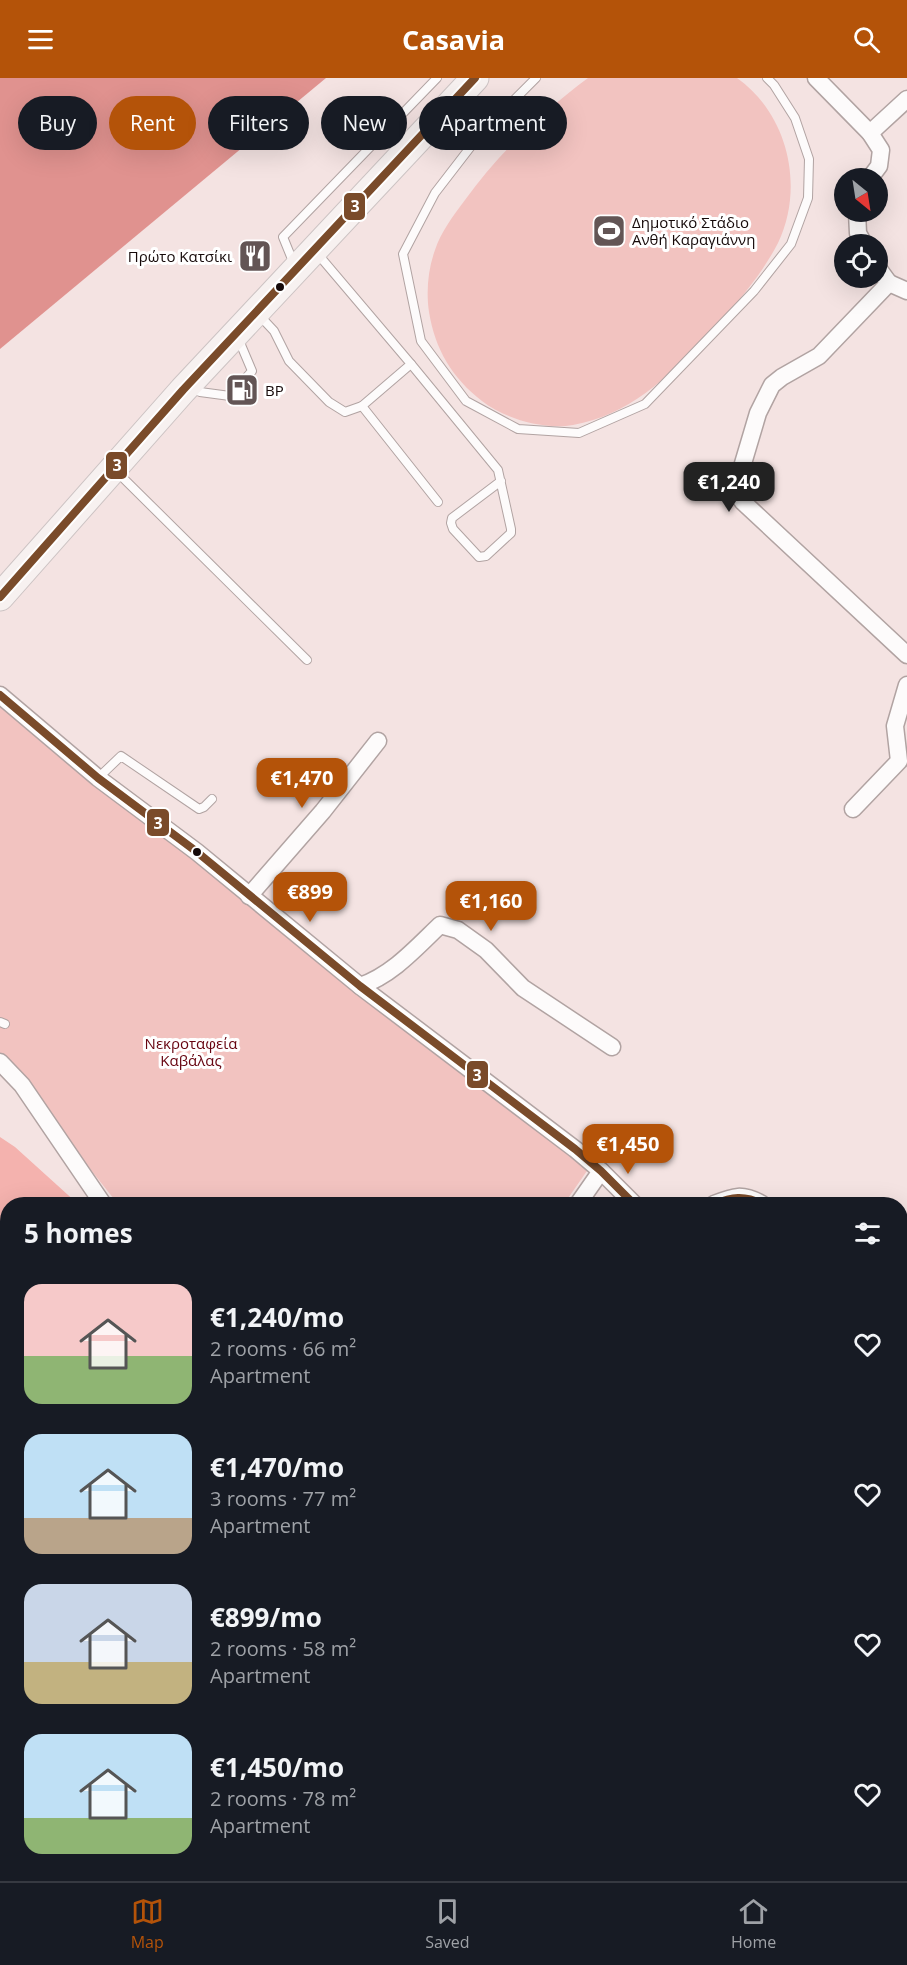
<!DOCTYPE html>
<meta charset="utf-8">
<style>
:root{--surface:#171b24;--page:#242831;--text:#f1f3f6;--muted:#9ea1a6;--line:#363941;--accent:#b45309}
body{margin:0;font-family:"Open Sans",sans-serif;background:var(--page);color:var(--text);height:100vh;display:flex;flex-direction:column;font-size:22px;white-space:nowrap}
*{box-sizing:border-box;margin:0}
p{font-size:20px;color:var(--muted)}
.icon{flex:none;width:33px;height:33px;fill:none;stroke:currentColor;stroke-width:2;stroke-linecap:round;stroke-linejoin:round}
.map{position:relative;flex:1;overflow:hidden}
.drawer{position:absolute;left:0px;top:1119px;width:908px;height:684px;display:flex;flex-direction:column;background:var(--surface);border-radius:24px 24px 0 0;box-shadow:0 6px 24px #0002}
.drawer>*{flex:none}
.top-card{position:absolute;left:18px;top:18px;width:600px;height:54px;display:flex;gap:12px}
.needle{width:39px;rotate:150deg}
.buttons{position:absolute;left:834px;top:90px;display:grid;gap:12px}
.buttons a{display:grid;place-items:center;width:54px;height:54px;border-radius:50%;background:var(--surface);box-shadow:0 6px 24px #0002;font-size:30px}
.price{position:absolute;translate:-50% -51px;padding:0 14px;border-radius:12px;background:var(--accent);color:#fff;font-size:20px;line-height:39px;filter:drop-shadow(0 2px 3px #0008)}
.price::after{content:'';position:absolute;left:50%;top:36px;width:18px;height:14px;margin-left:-9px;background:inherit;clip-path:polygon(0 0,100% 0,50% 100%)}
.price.on{background:#222;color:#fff}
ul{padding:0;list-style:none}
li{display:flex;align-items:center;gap:18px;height:150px;padding:0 24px}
li span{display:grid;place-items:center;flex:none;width:168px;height:120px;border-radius:18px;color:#555}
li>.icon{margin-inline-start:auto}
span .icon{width:72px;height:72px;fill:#fffc;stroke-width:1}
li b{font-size:26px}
h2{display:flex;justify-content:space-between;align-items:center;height:72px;padding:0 24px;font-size:26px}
.pill{padding:0 21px;border-radius:27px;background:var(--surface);box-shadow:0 6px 24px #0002;font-size:21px;line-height:54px}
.pill.on{background:var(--accent);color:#fff}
header{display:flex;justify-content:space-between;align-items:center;height:78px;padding:0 24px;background:var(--accent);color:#fff;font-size:27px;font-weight:700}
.menu{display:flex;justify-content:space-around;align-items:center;height:84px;border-top:2px solid var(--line);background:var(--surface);font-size:16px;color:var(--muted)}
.menu a{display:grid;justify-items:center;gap:3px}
.menu .on{color:var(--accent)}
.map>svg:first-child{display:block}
.green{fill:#f2c3c0}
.forest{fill:#f4b2ae}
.water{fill:#e0928f}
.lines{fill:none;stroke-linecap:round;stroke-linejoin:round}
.service-casing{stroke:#b1a3a2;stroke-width:10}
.minor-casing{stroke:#b1a3a2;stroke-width:19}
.primary-casing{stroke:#ccc3c3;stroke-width:29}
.path{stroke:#d2cdcc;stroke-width:2;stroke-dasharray:1.5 4.5;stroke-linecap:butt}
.service{stroke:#fdfbfb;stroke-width:8}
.minor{stroke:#fdfbfb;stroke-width:16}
.primary{stroke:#f7f1f0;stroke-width:27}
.bus-1-casing{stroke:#fff;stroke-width:12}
.bus-1{stroke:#7a4b2a;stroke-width:8}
.bus-dot{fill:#150909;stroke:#fff;stroke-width:2}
.labels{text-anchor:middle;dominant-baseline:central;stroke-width:6;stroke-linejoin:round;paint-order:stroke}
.poi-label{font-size:15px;fill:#150909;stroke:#fff;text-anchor:start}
.park-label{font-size:15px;fill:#66030f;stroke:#fff}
.line-badge{stroke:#fff;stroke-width:2}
.badge-label{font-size:16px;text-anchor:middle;font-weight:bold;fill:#fff}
</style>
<header><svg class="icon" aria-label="menu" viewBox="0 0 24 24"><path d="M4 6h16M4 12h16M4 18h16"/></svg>Casavia<svg class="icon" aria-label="search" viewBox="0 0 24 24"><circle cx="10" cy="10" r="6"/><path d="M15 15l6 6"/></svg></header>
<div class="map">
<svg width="907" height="1803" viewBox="0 0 907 1803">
<rect width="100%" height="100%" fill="#f4e3e2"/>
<!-- green -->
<g class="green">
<path d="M588,0H737C788,36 805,109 778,165C760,200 731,232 704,261C667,300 629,337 573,347C544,352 505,341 482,323C452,300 435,271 429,234C426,214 428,191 435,172C441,154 453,138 465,122C499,75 541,35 588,0Z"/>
<polygon points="0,628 589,1090 564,1126 118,1126 0,978"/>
</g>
<!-- forest -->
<polygon class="forest" points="0,1059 15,1069 78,1126 8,1126 8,1796 780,1796 785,1803 0,1803"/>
<!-- water -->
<polygon class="water" points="0,0 326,0 0,271"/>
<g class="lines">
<defs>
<g id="service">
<polyline points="536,0 482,54 435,115 403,176 421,263 466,323 518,351 579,355 645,326 754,213 791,166 808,120 809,81 795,40 774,7 767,0"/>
<polyline points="294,186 283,159 437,0"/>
<polyline points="259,237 274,253 289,283 329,324 345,334 362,328 411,286 316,174"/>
<polyline points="241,267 252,293 244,302"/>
<polyline points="411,286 498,392 511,451 511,455 486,478 479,479 453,451 451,445 452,440 501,403"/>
<polyline points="200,314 230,318 232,316"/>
<polyline points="362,328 438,424"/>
<polyline points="115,392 307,582"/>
<polyline points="98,700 121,678 199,731 204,729 212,721"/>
<polyline points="0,944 5,946"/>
</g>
<g id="minor">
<polyline points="816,0 870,55 881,72 879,88 870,100"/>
<polyline points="870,55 907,21"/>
<polyline points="857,134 858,155 864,166"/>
<polyline points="878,190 889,205"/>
<polyline points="907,213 889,205 819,278 782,299 772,307 758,335 736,409 738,417 743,424 907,577"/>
<polyline points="0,617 98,700 197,774 360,908 575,1071 601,1093 634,1126"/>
<polyline points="853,731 899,683 895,648 907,607"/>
<polyline points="249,818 323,733 378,663"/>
<path d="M360,908C392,897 415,871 440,847L458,852L486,872L523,910L612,969"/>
<polyline points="0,984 22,1007 103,1126"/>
<polyline points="578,1126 601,1093"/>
<path d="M714,1126C734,1118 742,1115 762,1126"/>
<polyline points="900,1179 907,1172"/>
<polyline points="900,1260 907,1271"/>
<polyline points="794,1796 797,1803"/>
</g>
<polyline id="primary" points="0,519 183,312 475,0"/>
</defs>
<!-- service casing -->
<use href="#service" class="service-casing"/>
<!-- minor casing -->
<use href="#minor" class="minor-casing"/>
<!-- primary casing -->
<use href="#primary" class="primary-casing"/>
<!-- path -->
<g class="path">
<polyline points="0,1459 8,1472"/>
<polyline points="747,1796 749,1803"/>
</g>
<!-- service -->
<use href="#service" class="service"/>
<!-- minor -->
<use href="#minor" class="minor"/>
<!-- primary -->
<use href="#primary" class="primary"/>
<defs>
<g id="bus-1">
<polyline points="0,519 183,312 475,0"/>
<polyline points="0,617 98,700 197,774 360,908 575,1071 601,1093 634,1126"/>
<path d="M714,1126C732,1119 744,1117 762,1126"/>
</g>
</defs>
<!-- bus-1 casing -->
<use href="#bus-1" class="bus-1-casing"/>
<!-- bus-1 -->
<use href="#bus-1" class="bus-1"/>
</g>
<!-- icons -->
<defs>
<symbol id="stadium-square" viewBox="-11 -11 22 22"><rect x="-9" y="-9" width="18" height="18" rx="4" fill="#635555" stroke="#fff"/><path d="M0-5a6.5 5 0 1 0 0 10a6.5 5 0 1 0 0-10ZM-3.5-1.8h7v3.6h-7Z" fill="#fff"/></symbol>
<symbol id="restaurant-square" viewBox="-11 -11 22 22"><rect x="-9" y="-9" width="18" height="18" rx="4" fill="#635555" stroke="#fff"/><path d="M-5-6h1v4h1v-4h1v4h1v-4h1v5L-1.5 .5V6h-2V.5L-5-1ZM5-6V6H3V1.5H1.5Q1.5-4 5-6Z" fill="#fff"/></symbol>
<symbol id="fuel-square" viewBox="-11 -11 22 22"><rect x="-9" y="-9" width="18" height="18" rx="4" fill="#635555" stroke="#fff"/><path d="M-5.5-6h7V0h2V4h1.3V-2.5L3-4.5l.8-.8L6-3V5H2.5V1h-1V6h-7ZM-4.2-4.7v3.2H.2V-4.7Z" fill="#fff"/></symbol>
</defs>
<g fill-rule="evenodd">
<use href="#stadium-square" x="590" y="134" width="38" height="38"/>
<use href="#restaurant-square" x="236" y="159" width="38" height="38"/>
<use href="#fuel-square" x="223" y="293" width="38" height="38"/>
</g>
<!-- markers -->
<g class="bus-dot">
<circle cx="280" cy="209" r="5"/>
<circle cx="197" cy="774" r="5"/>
</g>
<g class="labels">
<!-- poi labels -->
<g class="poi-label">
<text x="632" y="144">Δημοτικό Στάδιο<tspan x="632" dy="17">Ανθή Καραγιάννη</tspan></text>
<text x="232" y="178" text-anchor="end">Πρώτο Κατσίκι</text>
<text x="265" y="312">BP</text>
</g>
<!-- park labels -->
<g class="park-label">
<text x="191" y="965">Νεκροταφεία<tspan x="191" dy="17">Καβάλας</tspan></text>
</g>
</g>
<g class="line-badge">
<rect x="343" y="114" width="23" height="29" rx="6" fill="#7a4b2a"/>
<rect x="105" y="373" width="23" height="29" rx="6" fill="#7a4b2a"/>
<rect x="146" y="730" width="24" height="29" rx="6" fill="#7a4b2a"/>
<rect x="466" y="982" width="23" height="29" rx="6" fill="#7a4b2a"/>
</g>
<g class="badge-label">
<text x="355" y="134">3</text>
<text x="117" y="393">3</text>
<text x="158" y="751">3</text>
<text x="477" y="1003">3</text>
</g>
</svg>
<div class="buttons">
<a><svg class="needle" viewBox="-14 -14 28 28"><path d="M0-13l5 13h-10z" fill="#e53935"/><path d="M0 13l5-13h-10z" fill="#9ea1a6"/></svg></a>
<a><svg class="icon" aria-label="locate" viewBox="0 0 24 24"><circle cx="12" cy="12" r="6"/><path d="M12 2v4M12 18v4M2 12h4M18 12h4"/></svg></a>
</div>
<b class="price on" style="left:729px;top:435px">€1,240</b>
<b class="price" style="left:302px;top:731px">€1,470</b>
<b class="price" style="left:310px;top:845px">€899</b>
<b class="price" style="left:491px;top:854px">€1,160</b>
<b class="price" style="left:628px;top:1097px">€1,450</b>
<div class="top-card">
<a class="pill">Buy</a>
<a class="pill on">Rent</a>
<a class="pill">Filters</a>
<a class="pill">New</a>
<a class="pill">Apartment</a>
</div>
<section class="drawer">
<h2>5 homes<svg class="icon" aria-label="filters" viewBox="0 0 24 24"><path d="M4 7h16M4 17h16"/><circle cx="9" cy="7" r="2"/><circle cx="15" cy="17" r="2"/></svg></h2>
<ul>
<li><span style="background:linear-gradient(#f6c9c9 60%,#8fb573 0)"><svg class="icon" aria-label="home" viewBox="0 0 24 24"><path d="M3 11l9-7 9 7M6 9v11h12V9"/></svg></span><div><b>€1,240/mo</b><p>2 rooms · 66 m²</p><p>Apartment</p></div><svg class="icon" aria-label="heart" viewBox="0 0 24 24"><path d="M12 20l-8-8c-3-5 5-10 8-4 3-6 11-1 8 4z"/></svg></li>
<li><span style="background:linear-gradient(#bfe0f5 70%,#b9a48a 0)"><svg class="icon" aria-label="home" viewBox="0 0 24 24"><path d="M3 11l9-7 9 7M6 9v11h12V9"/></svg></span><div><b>€1,470/mo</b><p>3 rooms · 77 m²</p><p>Apartment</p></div><svg class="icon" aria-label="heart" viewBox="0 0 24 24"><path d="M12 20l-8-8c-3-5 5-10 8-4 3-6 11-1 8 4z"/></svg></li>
<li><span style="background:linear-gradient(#c9d6e8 65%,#c2b280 0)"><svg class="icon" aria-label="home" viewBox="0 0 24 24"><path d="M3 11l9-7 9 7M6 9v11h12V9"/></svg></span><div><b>€899/mo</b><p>2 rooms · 58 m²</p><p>Apartment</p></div><svg class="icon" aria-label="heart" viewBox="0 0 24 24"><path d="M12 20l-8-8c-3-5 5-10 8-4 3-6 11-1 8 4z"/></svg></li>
<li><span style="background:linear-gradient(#bfe0f5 70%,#8fb573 0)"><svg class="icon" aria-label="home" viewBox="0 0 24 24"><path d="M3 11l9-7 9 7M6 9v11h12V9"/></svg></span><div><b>€1,450/mo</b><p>2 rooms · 78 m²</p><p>Apartment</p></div><svg class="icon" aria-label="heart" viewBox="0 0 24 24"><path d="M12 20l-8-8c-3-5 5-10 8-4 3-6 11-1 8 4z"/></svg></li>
</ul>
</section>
</div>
<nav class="menu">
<a class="on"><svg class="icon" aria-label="map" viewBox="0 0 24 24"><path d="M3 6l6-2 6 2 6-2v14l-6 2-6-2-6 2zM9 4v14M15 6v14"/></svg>Map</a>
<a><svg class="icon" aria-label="saved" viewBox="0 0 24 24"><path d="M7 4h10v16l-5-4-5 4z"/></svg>Saved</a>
<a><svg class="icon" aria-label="home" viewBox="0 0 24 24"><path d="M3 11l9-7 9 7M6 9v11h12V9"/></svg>Home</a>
</nav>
